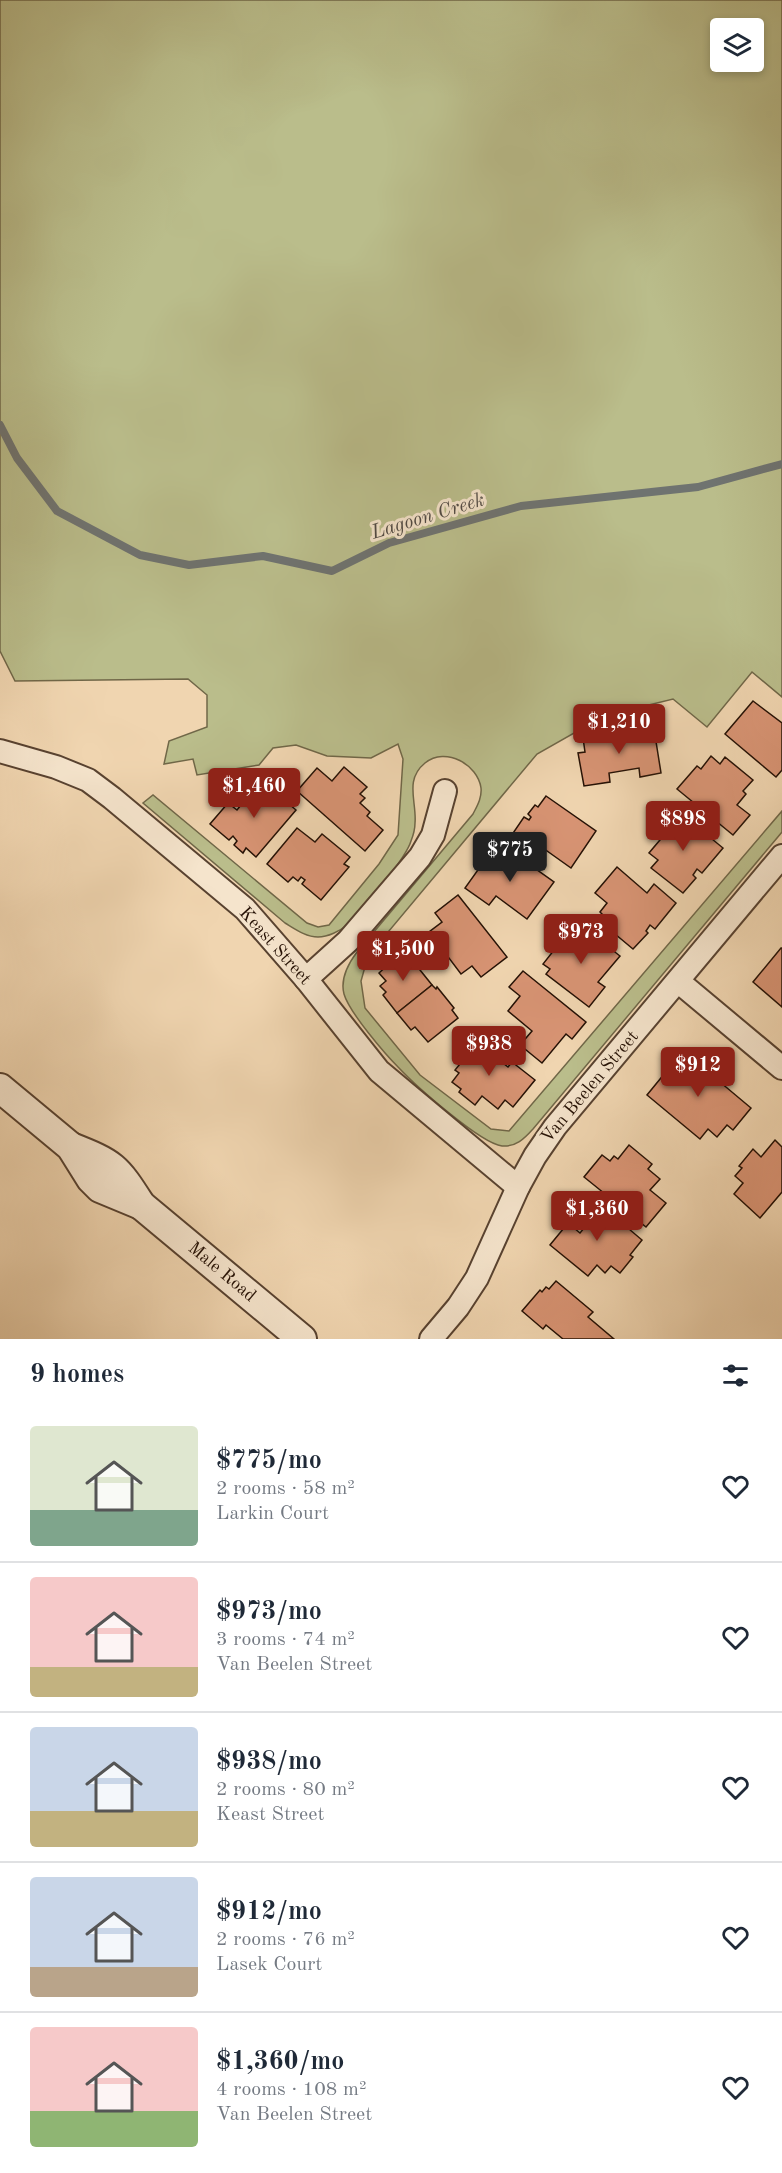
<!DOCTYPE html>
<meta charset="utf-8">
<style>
:root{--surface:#fff;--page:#f2f2f3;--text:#1f2937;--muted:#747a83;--line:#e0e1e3;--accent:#8f2418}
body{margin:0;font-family:"Old Standard TT",serif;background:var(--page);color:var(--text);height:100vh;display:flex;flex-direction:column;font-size:22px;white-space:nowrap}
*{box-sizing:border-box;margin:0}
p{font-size:20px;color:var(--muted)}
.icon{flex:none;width:33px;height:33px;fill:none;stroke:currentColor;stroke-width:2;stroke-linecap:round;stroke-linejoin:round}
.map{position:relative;height:1339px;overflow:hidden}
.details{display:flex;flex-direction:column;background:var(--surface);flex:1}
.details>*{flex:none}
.controls{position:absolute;left:710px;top:18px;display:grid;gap:12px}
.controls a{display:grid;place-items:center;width:54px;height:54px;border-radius:6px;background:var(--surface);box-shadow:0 3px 9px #0003;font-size:30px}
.price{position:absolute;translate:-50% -51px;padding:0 14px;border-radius:6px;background:var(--accent);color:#fff;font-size:20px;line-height:39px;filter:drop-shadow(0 2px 3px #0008)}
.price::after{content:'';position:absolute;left:50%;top:36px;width:18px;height:14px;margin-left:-9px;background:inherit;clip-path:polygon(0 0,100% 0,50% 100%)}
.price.selected{background:#222;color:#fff}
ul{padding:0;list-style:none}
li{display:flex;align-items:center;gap:18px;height:150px;padding:0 30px}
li+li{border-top:2px solid var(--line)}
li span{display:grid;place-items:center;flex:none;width:168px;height:120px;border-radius:6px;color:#555}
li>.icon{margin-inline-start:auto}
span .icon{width:72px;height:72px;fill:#fffc;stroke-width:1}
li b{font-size:26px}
h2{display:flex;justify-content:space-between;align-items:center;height:72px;padding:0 30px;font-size:26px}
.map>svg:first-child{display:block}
.green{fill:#babd8b;stroke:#706748;stroke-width:1.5;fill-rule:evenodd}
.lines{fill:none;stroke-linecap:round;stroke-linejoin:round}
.stream{stroke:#6f7370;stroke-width:8}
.building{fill:#d89474;stroke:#251105;stroke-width:1.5}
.minor-casing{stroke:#584230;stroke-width:26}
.tertiary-casing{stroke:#584230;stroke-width:32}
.minor{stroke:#f5e4cc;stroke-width:22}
.tertiary{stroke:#f5e4cc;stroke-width:28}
.labels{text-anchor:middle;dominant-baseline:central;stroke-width:6;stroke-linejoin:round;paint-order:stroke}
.street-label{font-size:18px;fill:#251105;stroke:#f5e4cc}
.water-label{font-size:20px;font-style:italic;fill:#504a44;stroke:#f5e4cc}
</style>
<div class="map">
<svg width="782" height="1339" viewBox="0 0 782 1339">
<rect width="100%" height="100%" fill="#f0d5b0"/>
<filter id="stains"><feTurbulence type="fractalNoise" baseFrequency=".00333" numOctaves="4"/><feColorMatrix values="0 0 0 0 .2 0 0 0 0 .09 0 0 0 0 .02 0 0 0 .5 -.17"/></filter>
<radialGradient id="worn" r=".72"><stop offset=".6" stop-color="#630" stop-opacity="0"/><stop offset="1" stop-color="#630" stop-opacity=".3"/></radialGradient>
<!-- green -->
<path class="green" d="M0,0H782V697L752,672L707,727L673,699L604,716L537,754L368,956L361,981L365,1008L420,1075L491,1129L509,1131L782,811V832L533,1129C524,1139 516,1147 502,1146C480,1143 416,1086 399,1068C385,1054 349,1012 344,994C340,979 348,964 357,952L473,814C477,806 482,798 481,788C478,765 446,746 425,763C404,780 417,802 415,823C415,829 413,836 411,841C406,858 362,912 347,925C340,931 328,937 318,937C306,937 295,929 285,923L143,803L153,795L307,923L318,927L329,925L379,864L398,835L403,759L398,744L371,758L327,756L296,745L273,748L259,765L197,775L193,759L164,764L169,741L207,727V695L188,679L15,681L0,651ZM720,28H753V62H720Z"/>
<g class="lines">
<!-- stream -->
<polyline class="stream" points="0,425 17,458 57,511 140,555 189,565 263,556 332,571 389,543 521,506 698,487 782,464"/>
</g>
<!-- building -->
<g class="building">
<polygon points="753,701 782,723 782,770 776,777 725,734"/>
<polygon points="640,729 641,731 654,729 661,773 640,777 639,768 609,773 610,782 584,786 578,753 585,752 583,738"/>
<polygon points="711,756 720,764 725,757 753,780 743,791 746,794 737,805 750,815 733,835 677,789 697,766 701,769"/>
<polygon points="344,767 367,787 360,794 365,798 360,803 370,812 367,816 383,830 365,851 297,791 317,768 332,781"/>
<polygon points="261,780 296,810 256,857 246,848 243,853 234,845 237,841 233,836 229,840 210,824 228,803 237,810"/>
<polygon points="546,796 596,831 571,868 540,846 533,856 509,839 524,817 529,820 531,817 528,814 535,805 538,807"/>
<polygon points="679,812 723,848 702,873 697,869 693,875 696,878 683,893 651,868 658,860 649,853 665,834 661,830"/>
<polygon points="297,828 315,842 322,834 350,857 344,864 349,867 321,900 302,884 305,880 301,877 298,881 293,877 288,882 267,864"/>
<polygon points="502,845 554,882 527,919 496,896 489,905 465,888 480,867 484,870 487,866 485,864 490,857 493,859"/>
<polygon points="617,867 647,893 654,884 676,903 655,929 650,925 646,931 648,933 633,949 603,924 607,919 600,912 607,903 595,893"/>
<polygon points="458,895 507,957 481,977 472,966 461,974 449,958 442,964 427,945 434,939 429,932 442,922 435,913"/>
<polygon points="573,926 594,942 597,938 620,956 598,982 605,987 589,1007 546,974 550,969 543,964"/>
<polygon points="781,948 782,948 782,1007 753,982"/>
<polygon points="404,950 432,985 397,1013 383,995 386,992 380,986 386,981 379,973"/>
<polygon points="523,971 586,1022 572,1039 566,1034 542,1063 520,1045 532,1031 508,1011 520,996 509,987"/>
<polygon points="432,985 436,989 437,987 454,1008 452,1010 458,1018 428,1042 415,1027 411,1030 397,1013"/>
<polygon points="469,1036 508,1067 512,1062 535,1080 513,1107 505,1100 498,1109 482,1096 475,1105 459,1092 461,1089 452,1082 459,1073 455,1070 464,1059 456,1052"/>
<polygon points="683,1051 751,1108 733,1130 727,1125 717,1137 708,1129 700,1139 647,1095"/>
<polygon points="775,1140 782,1147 782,1192 760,1218 734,1194 743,1183 735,1176 742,1168 739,1166 753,1149 761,1157"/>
<polygon points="629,1145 652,1164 648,1169 660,1179 650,1190 666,1203 646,1227 584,1177 602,1155 610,1161 614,1156 618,1159"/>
<polygon points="596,1201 642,1240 630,1255 633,1257 620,1273 611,1266 605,1273 597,1265 588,1276 550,1245 568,1223 580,1233 585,1227 577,1221"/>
<polygon points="556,1281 593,1312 588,1317 614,1339 563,1339 546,1325 543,1329 522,1311 540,1290 542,1292 546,1287 549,1289"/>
</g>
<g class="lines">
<defs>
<g id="minor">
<polyline points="0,751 56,767 88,780 112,798 245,909 306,979 379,1071 518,1187"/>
<polyline points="306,979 348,941 420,857 433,835 445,791"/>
<polyline points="679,982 782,1068"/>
<polyline points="431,1339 458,1307 477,1278 518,1187 535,1156 555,1127 782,856"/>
</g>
<g id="tertiary">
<polyline points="0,1088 71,1147 91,1179 100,1188 141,1205"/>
<path d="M71,1147C114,1164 116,1166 141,1205L302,1339"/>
</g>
</defs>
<!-- minor casing -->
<use href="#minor" class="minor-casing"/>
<!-- tertiary casing -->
<use href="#tertiary" class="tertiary-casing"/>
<!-- minor -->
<use href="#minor" class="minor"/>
<!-- tertiary -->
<use href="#tertiary" class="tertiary"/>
</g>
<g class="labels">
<!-- street labels -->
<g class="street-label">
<text transform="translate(275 946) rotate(48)">Keast Street</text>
<text transform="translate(590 1087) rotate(-50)">Van Beelen Street</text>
<text transform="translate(222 1272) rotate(40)">Male Road</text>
</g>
<!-- water labels -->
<g class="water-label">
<text transform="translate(428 517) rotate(-17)">Lagoon Creek</text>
</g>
</g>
<rect width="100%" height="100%" filter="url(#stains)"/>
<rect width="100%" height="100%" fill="url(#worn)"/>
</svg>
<div class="controls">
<a><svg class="icon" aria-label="layers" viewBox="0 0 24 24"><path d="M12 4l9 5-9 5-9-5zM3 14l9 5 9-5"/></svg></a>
</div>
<b class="price" style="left:619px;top:755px">$1,210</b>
<b class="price" style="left:254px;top:819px">$1,460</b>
<b class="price" style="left:683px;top:852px">$898</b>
<b class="price selected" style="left:510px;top:883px">$775</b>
<b class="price" style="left:581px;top:965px">$973</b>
<b class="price" style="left:403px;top:982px">$1,500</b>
<b class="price" style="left:489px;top:1077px">$938</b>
<b class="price" style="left:698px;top:1098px">$912</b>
<b class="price" style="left:597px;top:1242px">$1,360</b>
</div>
<section class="details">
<h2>9 homes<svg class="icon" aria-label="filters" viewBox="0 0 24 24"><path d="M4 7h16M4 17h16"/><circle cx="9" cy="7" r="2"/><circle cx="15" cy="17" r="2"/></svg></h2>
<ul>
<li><span style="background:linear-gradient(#dfe7d0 70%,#7fa58c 0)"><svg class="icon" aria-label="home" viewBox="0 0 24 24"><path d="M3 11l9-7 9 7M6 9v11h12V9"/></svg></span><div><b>$775/mo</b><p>2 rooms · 58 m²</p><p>Larkin Court</p></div><svg class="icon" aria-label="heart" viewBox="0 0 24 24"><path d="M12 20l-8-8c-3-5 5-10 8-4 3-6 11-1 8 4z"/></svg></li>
<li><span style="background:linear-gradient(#f6c9c9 75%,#c2b280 0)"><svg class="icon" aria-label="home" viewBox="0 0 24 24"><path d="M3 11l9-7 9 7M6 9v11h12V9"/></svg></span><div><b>$973/mo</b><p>3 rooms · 74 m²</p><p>Van Beelen Street</p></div><svg class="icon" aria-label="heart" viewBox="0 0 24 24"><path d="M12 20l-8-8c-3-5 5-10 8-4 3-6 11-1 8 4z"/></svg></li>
<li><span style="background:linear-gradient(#c9d6e8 70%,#c2b280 0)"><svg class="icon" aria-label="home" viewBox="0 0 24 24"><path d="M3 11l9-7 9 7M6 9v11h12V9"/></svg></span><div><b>$938/mo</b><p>2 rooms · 80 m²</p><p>Keast Street</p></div><svg class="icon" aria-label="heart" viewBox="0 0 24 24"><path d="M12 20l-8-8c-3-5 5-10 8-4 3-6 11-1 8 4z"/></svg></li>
<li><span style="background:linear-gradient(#c9d6e8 75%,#b9a48a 0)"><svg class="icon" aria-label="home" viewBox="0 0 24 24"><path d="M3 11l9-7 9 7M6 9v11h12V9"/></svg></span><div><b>$912/mo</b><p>2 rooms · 76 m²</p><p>Lasek Court</p></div><svg class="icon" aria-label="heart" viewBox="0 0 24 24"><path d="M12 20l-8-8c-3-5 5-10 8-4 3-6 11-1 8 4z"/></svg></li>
<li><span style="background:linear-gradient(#f6c9c9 70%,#8fb573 0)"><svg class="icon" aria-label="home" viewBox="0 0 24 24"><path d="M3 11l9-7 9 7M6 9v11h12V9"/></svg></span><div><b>$1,360/mo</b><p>4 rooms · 108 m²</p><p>Van Beelen Street</p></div><svg class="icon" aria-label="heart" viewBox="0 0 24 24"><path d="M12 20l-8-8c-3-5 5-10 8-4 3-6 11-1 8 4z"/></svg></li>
</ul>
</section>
